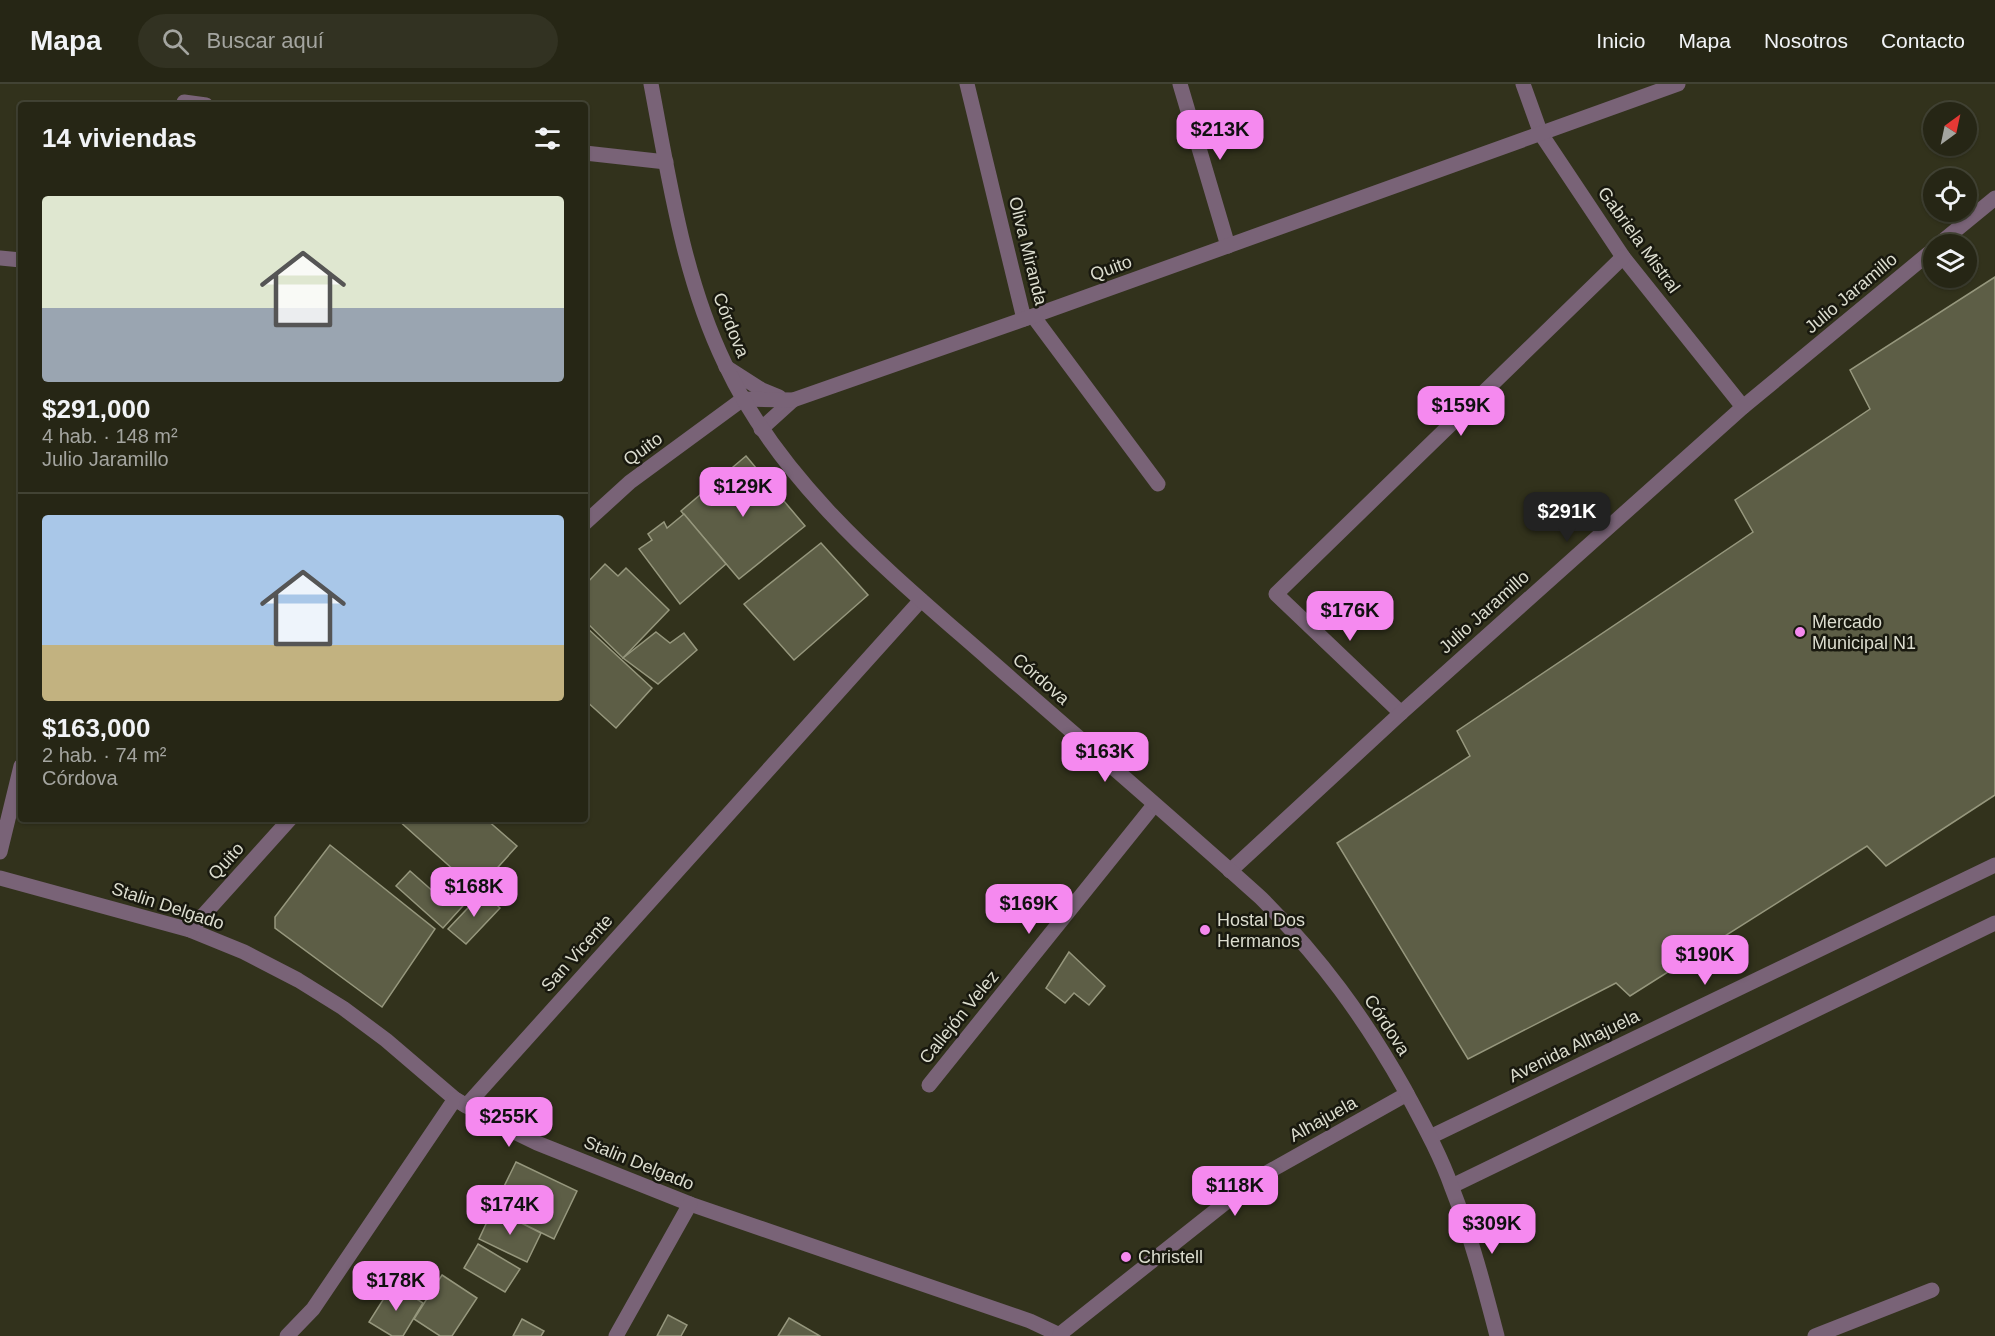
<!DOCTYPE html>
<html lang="es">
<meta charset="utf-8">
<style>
:root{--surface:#262615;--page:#323222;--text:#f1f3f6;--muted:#a4a5a0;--line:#424334;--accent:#f589ef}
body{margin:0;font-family:Helvetica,sans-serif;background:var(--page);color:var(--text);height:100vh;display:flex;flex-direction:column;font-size:22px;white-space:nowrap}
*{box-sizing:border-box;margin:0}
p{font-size:20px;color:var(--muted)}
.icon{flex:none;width:33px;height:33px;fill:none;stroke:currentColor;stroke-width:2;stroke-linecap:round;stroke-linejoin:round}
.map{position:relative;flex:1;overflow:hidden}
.side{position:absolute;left:18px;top:18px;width:570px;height:720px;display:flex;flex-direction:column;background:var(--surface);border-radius:6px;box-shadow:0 2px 4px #0004,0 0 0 2px var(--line)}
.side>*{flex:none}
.needle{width:39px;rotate:33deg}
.controls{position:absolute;left:1923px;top:18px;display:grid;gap:12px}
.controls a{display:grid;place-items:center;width:54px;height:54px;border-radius:50%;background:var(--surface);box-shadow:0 2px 4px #0004,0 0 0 2px var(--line);font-size:30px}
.price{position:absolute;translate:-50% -51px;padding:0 14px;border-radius:12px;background:var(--accent);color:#111;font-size:20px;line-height:39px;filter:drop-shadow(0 2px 3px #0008)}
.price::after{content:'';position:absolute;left:50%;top:36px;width:18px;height:14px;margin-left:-9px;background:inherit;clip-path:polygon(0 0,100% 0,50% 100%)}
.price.active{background:#222;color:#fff}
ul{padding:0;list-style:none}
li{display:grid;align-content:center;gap:12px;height:318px;padding:0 24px}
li+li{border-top:2px solid var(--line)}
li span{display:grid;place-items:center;height:186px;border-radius:6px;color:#555}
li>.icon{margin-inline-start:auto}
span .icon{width:108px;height:108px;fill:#fffc;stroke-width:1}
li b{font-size:26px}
h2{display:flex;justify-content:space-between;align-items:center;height:72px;padding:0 24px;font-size:26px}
header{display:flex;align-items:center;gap:36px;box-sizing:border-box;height:84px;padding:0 30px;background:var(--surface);border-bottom:2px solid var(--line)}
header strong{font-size:28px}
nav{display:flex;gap:33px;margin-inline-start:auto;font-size:21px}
.search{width:420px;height:54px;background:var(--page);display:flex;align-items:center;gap:15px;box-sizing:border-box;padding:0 21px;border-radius:33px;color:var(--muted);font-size:22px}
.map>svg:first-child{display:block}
.building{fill:#5d5e46;stroke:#96977d;stroke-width:1.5}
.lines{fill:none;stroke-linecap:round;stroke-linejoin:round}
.minor{stroke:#796377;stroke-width:15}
.tertiary{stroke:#796377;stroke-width:15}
.poi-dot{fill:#f589ef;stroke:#19190f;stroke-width:2}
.labels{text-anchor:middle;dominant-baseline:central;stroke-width:5;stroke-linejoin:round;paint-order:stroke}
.street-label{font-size:18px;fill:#dcddcf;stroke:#19190f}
.poi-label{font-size:18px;fill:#dcddcf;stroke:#19190f;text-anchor:start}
</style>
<header>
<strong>Mapa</strong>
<div class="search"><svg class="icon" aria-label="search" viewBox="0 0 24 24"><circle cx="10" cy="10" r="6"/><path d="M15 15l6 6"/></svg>Buscar aquí</div>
<nav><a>Inicio</a><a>Mapa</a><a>Nosotros</a><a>Contacto</a></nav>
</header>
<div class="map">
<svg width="1995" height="1252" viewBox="0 0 1995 1252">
<rect width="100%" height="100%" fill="#32321c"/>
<!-- building -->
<g class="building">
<polygon points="1995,193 1995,711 1886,782 1867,762 1630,912 1616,899 1468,975 1337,759 1470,672 1457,647 1753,448 1735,416 1870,325 1850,286"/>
<polygon points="746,372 805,442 739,495 681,427"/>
<polygon points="684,430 726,480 680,520 639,465 652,456 648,450 664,438 667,444"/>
<polygon points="821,459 868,511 794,576 744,520"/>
<polygon points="605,480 618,492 626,484 669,526 623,574 585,537 585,501"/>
<polygon points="585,542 652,604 616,644 585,616"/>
<polygon points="656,548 670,559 684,549 697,566 658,600 623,574"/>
<polygon points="397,735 486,735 517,762 443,844 396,802 410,787 436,810 456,788"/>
<polygon points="330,761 435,845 382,923 275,844 275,833"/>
<polygon points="483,808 500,824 466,860 448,845"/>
<polygon points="1069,868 1105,902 1089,921 1074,909 1065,919 1046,904"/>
<polygon points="516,1078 577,1107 554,1155 493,1125"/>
<polygon points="493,1125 541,1149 527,1178 479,1155"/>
<polygon points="478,1160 520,1185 505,1208 464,1184"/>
<polygon points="442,1191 477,1214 452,1252 440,1252 414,1235"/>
<polygon points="393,1200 423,1219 403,1252 392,1252 369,1238"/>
<polygon points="668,1231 687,1241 681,1252 657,1252"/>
<polygon points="789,1234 820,1252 778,1252"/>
<polygon points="522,1235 544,1247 541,1252 513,1252"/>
</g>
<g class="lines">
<!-- minor -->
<g class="minor">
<polyline points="967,0 1024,235 1033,232 1158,400"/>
<polyline points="1180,0 1228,162"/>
<polyline points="1523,0 1541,50 1623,173 1743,323"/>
<polyline points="184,21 184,18 206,21"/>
<polyline points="585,69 666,78"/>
<polyline points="1939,160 1995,114"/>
<polyline points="0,174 21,176"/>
<polyline points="726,283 762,306 779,313"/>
<polyline points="761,345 793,316"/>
<polyline points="585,439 630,398 743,315 793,316 1033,232 1678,0"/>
<polyline points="1401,629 1276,510 1623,173"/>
<polyline points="0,768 21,682"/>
<polyline points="1230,787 1401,629 1743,323 1934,165"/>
<polyline points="0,794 190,846 244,868 298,896 343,924 386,956 455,1015 496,1039 537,1059 690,1120 1030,1237 1062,1252"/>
<polyline points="190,846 290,735"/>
<polyline points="929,1001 1154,721"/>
<polyline points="1430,1053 1995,781"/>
<polyline points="1452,1102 1995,839"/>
<polyline points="1060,1250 1254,1096 1407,1010"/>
<polyline points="287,1252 313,1225 455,1015 466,1022 921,516"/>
<polyline points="616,1252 690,1120"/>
<polyline points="1815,1252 1932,1206"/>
</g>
<!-- tertiary -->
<path class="tertiary" d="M651,0C669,94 683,193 725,280C782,402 892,490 991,577C1081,656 1172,734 1261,814C1320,873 1364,933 1405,1006C1422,1038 1440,1070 1452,1104C1471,1152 1484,1202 1497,1252"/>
</g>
<!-- markers -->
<g class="poi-dot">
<circle cx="1800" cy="548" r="6"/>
<circle cx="1205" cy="846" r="6"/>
<circle cx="1126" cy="1173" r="6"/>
</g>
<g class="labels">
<!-- street labels -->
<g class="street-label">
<text transform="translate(1639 156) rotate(54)">Gabriela Mistral</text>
<text transform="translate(1028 167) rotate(76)">Oliva Miranda</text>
<text transform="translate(1111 184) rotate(-20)">Quito</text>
<text transform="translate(1851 209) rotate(-40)">Julio Jaramillo</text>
<text transform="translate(731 241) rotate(68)">Córdova</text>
<text transform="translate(643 365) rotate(-36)">Quito</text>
<text transform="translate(1484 528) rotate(-42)">Julio Jaramillo</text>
<text transform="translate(1041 595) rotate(41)">Córdova</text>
<text transform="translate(226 777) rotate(-48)">Quito</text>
<text transform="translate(168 822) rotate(18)">Stalin Delgado</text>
<text transform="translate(577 869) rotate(-48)">San Vicente</text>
<text transform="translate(959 933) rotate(-51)">Callejón Velez</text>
<text transform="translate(1387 941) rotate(57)">Córdova</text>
<text transform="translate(1574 962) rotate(-26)">Avenida Alhajuela</text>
<text transform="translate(1323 1035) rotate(-29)">Alhajuela</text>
<text transform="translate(639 1079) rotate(22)">Stalin Delgado</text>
</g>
<!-- poi labels -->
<g class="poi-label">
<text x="1812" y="538">Mercado<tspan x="1812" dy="21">Municipal N1</tspan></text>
<text x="1217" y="836">Hostal Dos<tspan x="1217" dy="21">Hermanos</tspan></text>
<text x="1138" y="1173">Christell</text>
</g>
</g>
</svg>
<div class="controls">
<a><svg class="needle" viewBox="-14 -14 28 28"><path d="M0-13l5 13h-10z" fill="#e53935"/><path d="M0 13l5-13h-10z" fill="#a4a5a0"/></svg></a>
<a><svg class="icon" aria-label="locate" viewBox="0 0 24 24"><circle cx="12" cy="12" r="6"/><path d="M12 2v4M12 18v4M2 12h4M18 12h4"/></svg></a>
<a><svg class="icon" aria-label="layers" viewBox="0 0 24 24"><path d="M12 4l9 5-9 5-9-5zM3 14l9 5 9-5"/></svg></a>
</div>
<b class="price" style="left:1220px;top:77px">$213K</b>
<b class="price" style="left:1461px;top:353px">$159K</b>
<b class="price" style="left:743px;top:434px">$129K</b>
<b class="price active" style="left:1567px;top:459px">$291K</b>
<b class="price" style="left:1350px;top:558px">$176K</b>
<b class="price" style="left:1105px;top:699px">$163K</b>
<b class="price" style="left:474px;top:834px">$168K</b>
<b class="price" style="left:1029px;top:851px">$169K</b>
<b class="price" style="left:1705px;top:902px">$190K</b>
<b class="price" style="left:509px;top:1064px">$255K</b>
<b class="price" style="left:1235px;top:1133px">$118K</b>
<b class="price" style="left:510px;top:1152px">$174K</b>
<b class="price" style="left:1492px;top:1171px">$309K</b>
<b class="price" style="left:396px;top:1228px">$178K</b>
<section class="side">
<h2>14 viviendas<svg class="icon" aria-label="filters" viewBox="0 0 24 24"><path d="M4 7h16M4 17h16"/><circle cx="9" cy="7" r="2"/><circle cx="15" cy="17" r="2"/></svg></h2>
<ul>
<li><span style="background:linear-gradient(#dfe7d0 60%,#9aa5b1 0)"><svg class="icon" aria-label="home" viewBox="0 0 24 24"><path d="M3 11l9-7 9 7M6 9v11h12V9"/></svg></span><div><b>$291,000</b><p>4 hab. · 148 m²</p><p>Julio Jaramillo</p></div></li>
<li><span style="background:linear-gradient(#a9c7e8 70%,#c2b280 0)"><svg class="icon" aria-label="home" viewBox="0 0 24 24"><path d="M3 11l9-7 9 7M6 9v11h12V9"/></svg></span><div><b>$163,000</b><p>2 hab. · 74 m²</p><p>Córdova</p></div></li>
</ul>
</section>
</div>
